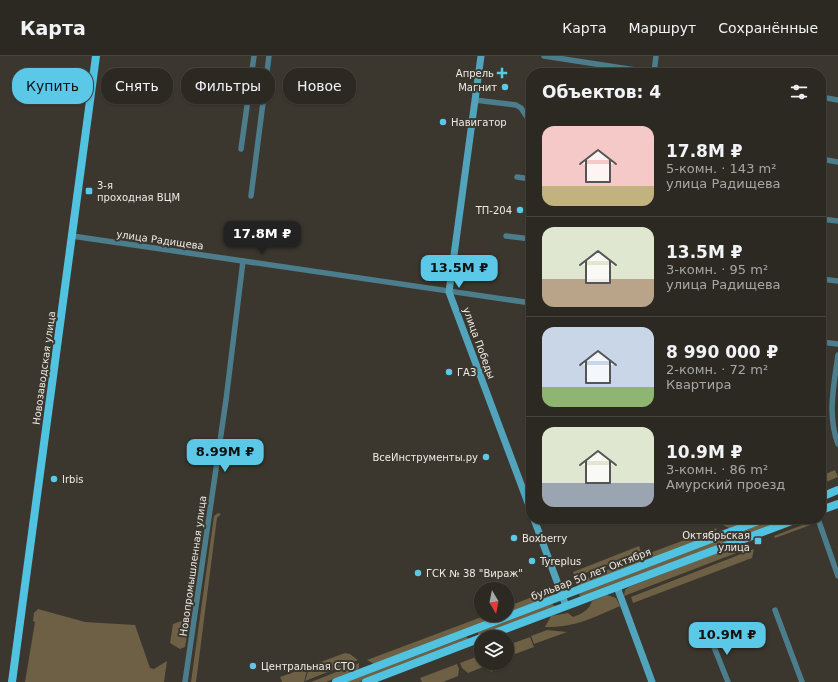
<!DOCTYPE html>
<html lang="ru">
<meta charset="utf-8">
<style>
:root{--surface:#2c2922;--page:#34312a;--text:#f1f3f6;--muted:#a6a6a5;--line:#484540;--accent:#5ac8e6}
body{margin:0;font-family:"DejaVu Sans",sans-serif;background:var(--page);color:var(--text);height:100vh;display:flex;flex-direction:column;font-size:15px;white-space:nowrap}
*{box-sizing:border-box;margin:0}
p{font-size:13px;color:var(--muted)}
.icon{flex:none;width:22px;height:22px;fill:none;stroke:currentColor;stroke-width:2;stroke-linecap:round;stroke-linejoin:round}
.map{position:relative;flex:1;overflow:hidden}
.sheet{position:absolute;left:526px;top:12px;width:300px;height:456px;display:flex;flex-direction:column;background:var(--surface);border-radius:16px;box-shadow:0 1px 3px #0004,0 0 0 1px var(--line)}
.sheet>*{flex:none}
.top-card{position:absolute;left:12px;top:12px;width:380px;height:36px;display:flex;gap:8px}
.needle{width:26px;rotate:170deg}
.controls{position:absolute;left:474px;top:526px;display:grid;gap:8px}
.controls a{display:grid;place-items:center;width:40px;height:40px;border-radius:50%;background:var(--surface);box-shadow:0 1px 3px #0004,0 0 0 1px var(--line);font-size:20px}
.price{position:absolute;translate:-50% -34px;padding:0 9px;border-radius:8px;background:var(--accent);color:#111;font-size:13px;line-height:26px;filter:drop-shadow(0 1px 2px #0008)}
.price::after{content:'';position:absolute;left:50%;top:24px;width:12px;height:9px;margin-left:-6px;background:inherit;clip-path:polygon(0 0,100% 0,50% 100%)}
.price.on{background:#222;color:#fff}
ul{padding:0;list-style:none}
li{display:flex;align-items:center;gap:12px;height:100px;padding:0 16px}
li+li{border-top:1px solid var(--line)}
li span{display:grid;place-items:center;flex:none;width:112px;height:80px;border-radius:12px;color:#555}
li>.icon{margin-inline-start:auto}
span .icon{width:48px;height:48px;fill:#fffc;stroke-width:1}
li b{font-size:17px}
h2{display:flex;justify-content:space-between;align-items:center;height:48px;padding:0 16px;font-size:17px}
.chip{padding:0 14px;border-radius:16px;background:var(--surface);box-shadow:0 1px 3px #0004,0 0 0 1px var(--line);font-size:14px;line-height:36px}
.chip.on{background:var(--accent);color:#111}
header{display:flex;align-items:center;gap:24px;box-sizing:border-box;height:56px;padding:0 20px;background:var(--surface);border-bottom:1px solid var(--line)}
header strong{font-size:19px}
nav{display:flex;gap:22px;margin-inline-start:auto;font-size:14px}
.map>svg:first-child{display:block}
.green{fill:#6d6044}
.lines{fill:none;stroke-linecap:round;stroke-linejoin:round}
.street{stroke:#4c7d8c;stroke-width:5.5}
.secondary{stroke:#51a4bb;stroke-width:7}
.primary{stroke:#51c2e0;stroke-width:8}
.poi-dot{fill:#5ac8e6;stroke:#3b372e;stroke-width:1.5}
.labels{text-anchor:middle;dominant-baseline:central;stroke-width:4;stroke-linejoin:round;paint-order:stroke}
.poi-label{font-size:10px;fill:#edebe5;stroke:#3b372e;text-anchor:start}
.street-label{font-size:10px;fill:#edebe5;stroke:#3b372e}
</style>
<header>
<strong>Карта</strong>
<nav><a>Карта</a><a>Маршрут</a><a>Сохранённые</a></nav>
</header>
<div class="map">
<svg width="838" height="626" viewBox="0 0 838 626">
<rect width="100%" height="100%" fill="#3b372e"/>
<!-- green -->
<g class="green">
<polygon points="835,414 838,421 821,428 821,420"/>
<polygon points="218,457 221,458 217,462 196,626 191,626 214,460"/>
<polygon points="740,463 755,463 729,472 723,469"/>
<polygon points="775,463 788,463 581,541 579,539 580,537"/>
<polygon points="813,465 816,467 775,482 774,480"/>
<polygon points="717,472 714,478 654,502 647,498"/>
<polygon points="639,490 641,496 575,521 573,516"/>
<polygon points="743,490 744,494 624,540 625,534 629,531 730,492"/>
<polygon points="754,493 752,502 633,547 631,541"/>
<polygon points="644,500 641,506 578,530 573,527"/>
<polygon points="558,531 554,539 514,555 509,550"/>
<path d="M607,539L616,542L620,550C595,561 574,572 545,571L551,560L568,557L573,561C582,558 589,554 592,545Z"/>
<polygon points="551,548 554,549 554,551 478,579 478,576"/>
<polygon points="38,553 85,566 135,569 150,612 154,613 167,605 164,626 25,626 35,566 33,565 34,557"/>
<polygon points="487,559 497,559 498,561 374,608 367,604"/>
<polygon points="184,564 189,568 185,591 180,593 170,587 173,568"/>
<polygon points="547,574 567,576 534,588 531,580"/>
<polygon points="466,581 468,582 467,585 359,626 346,626"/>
<polygon points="530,581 534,591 515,598 511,588"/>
<polygon points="345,597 350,598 358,604 305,625 310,610"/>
<polygon points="481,599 481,607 490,607 493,615 491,616 488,609 468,617 462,612 460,607"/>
<polygon points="359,607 359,612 356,614 326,626 311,626"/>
<polygon points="457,608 459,613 458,620 443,626 422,626 420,622"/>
<polygon points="308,611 304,626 282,626 280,621"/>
</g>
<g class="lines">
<!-- street -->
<g class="street">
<polyline points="544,0 655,17"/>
<polyline points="654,17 656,0"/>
<polyline points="821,41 838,44"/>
<polyline points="475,44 516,49 521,52 527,61 531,62"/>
<polyline points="241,93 254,0"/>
<polyline points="821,103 838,106"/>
<polyline points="517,121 531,123"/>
<polyline points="251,140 269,0"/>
<polyline points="821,163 838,165"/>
<polyline points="72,180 531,247"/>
<polyline points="506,180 531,183"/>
<polyline points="821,223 838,225"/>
<polyline points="821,286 838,288"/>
<path d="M838,299C834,329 827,359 838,388"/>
<polyline points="818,463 838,520"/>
<polyline points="775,554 802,626"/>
<polyline points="710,581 728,626"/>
<polyline points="185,626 226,344 243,205"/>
</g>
<!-- secondary -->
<g class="secondary">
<polyline points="481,0 449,236 531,455"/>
<polyline points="534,463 566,550"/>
<polyline points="617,531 652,626"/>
</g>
<!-- primary -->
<g class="primary">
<polyline points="821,441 838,434"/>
<polyline points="821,454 838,448"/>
<polyline points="484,581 797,463"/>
<polyline points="12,626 96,0"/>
<polyline points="336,626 764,463"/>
<polyline points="366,626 481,582"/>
</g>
</g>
<!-- markers -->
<g class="poi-dot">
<path d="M500 11h4v4h4v4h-4v4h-4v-4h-4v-4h4z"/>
<circle cx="505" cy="31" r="4"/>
<circle cx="443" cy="66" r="4"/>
<rect x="85" y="131" width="8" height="8" rx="2"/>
<circle cx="520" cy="154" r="4"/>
<circle cx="449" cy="316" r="4"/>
<circle cx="486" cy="401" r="4"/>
<circle cx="54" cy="423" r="4"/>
<circle cx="514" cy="482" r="4"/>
<rect x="754" y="481" width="8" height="8" rx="2"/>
<circle cx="532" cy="505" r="4"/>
<circle cx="418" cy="517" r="4"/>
<circle cx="253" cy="610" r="4"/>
</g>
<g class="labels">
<!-- poi labels -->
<g class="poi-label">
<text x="494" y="17" text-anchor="end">Апрель</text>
<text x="497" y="31" text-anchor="end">Магнит</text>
<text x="451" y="66">Навигатор</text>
<text x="97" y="129">3-я<tspan x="97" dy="12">проходная ВЦМ</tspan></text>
<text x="512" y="154" text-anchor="end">ТП-204</text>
<text x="457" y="316">ГАЗ</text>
<text x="478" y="401" text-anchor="end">ВсеИнструменты.ру</text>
<text x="62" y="423">Irbis</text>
<text x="750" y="479" text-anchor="end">Октябрьская<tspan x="750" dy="12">улица</tspan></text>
<text x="522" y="482">Boxberry</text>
<text x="540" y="505">Tyreplus</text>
<text x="426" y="517">ГСК № 38 "Вираж"</text>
<text x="261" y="610">Центральная СТО</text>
</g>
<!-- street labels -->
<g class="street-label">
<text transform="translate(160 184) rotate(8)">улица Радищева</text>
<text transform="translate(479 287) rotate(70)">улица Победы</text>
<text transform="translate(44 312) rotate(-82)">Новозаводская улица</text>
<text transform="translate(193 510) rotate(-82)">Новопромышленная улица</text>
<text transform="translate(591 518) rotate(-21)">бульвар 50 лет Октября</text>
</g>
</g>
</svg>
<div class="controls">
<a><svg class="needle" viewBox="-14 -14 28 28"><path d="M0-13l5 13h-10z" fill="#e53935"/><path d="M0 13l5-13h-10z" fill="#a6a6a5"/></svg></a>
<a><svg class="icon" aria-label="layers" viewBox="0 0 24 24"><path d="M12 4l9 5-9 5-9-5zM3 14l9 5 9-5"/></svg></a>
</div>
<b class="price on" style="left:262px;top:199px">17.8M ₽</b>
<b class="price" style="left:459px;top:233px">13.5M ₽</b>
<b class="price" style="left:225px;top:417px">8.99M ₽</b>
<b class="price" style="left:727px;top:600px">10.9M ₽</b>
<div class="top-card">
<a class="chip on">Купить</a>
<a class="chip">Снять</a>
<a class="chip">Фильтры</a>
<a class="chip">Новое</a>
</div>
<section class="sheet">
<h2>Объектов: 4<svg class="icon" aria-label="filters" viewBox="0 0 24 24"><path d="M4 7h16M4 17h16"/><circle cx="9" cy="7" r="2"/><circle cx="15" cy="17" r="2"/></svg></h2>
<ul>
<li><span style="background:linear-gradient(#f6c9c9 75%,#c2b280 0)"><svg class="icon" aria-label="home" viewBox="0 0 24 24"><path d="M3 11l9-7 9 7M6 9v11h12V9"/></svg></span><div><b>17.8M ₽</b><p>5-комн. · 143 m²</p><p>улица Радищева</p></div></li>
<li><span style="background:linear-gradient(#dfe7d0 65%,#b9a48a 0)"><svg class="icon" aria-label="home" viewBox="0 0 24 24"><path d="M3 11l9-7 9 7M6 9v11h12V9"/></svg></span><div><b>13.5M ₽</b><p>3-комн. · 95 m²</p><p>улица Радищева</p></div></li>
<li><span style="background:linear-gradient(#c9d6e8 75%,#8fb573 0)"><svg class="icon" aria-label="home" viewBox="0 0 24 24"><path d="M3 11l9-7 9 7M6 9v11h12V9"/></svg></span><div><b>8 990 000 ₽</b><p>2-комн. · 72 m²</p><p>Квартира</p></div></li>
<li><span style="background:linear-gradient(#dfe7d0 70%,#9aa5b1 0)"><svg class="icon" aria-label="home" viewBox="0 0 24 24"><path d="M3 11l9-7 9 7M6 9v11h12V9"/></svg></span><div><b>10.9M ₽</b><p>3-комн. · 86 m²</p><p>Амурский проезд</p></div></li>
</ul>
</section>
</div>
